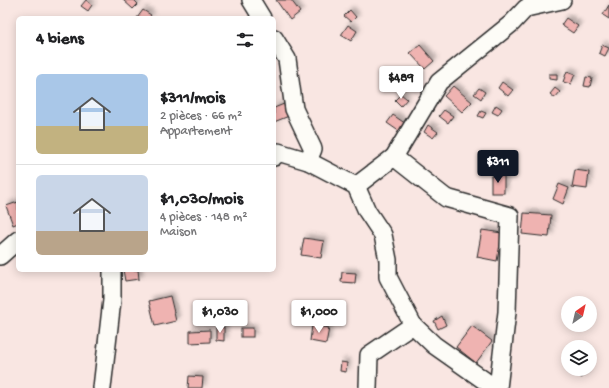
<!DOCTYPE html>
<html lang="fr">
<meta charset="utf-8">
<style>
:root{--surface:#fff;--page:#f2f2f2;--text:#202124;--muted:#757577;--line:#e0e0e0;--accent:#111827}
body{margin:0;font-family:"Gochi Hand",sans-serif;background:var(--page);color:var(--text);height:100vh;display:flex;flex-direction:column;font-size:15px;white-space:nowrap}
*{box-sizing:border-box;margin:0}
p{font-size:13px;color:var(--muted)}
.icon{flex:none;width:22px;height:22px;fill:none;stroke:currentColor;stroke-width:2;stroke-linecap:round;stroke-linejoin:round}
.map{position:relative;flex:1;overflow:hidden}
.panel{position:absolute;left:16px;top:16px;width:260px;height:256px;display:flex;flex-direction:column;background:var(--surface);border-radius:6px;box-shadow:0 2px 10px #0003}
.panel>*{flex:none}
.needle{width:26px;rotate:34deg}
.buttons{position:absolute;left:561px;top:296px;display:grid;gap:8px}
.buttons a{display:grid;place-items:center;width:36px;height:36px;border-radius:50%;background:var(--surface);box-shadow:0 2px 10px #0003;font-size:20px}
.price{position:absolute;translate:-50% -34px;padding:0 9px;border-radius:4px;background:#fff;color:#222;font-size:13px;line-height:26px;filter:drop-shadow(0 1px 2px #0008)}
.price::after{content:'';position:absolute;left:50%;top:24px;width:12px;height:9px;margin-left:-6px;background:inherit;clip-path:polygon(0 0,100% 0,50% 100%)}
.price.current{background:var(--accent);color:#fff}
ul{padding:0;list-style:none}
li{display:flex;align-items:center;gap:12px;height:100px;padding:0 20px}
li+li{border-top:1px solid var(--line)}
li span{display:grid;place-items:center;flex:none;width:112px;height:80px;border-radius:6px;color:#555}
li>.icon{margin-inline-start:auto}
span .icon{width:48px;height:48px;fill:#fffc;stroke-width:1}
li b{font-size:17px}
h2{display:flex;justify-content:space-between;align-items:center;height:48px;padding:0 20px;font-size:17px}
.map>svg:first-child{display:block}
.building{fill:#efb3b1;stroke:#2b2b2b;filter:url(#shadow)}
.lines{fill:none;stroke-linecap:round;stroke-linejoin:round}
.street-casing{stroke:#2b2b2b;stroke-width:20}
.street{stroke:#fdfcf7;stroke-width:17}
</style>
<div class="map">
<svg width="609" height="388" viewBox="0 0 609 388">
<defs>
<filter id="shadow"><feDropShadow dx="3.5" dy="-3.5" stdDeviation="2" flood-color="#0004"/></filter>
</defs>
<rect width="100%" height="100%" fill="#f9e6e2"/>
<filter id="ink" filterUnits="userSpaceOnUse"><feTurbulence type="fractalNoise" baseFrequency=".025" numOctaves="2"/><feDisplacementMap in="SourceGraphic" scale="8" xChannelSelector="R" yChannelSelector="G"/><feConvolveMatrix kernelMatrix="1 2 1 2 8 2 1 2 1" color-interpolation-filters="sRGB"/></filter>
<g filter="url(#ink)">
<!-- building -->
<g class="building">
<polygon points="86,0 92,5 88,11 81,6"/>
<polygon points="123,0 134,0 138,4 133,9"/>
<polygon points="276,0 291,0 300,12 290,20"/>
<polygon points="609,5 609,19 603,15"/>
<polygon points="143,10 151,15 149,18 137,18"/>
<polygon points="350,10 356,17 351,22 344,16"/>
<polygon points="566,18 578,26 573,33 561,25"/>
<polygon points="348,25 357,31 351,41 341,35"/>
<polygon points="420,45 434,61 425,69 410,53"/>
<polygon points="602,45 609,48 605,56 599,53"/>
<polygon points="567,71 575,74 571,84 563,82"/>
<polygon points="549,74 557,74 557,80 549,79"/>
<polygon points="586,77 592,78 590,87 584,86"/>
<polygon points="502,82 513,90 508,96 498,88"/>
<polygon points="453,86 472,102 462,112 444,96"/>
<polygon points="479,88 485,92 481,99 474,94"/>
<polygon points="555,88 560,92 555,98 550,94"/>
<polygon points="401,94 407,99 401,106 395,100"/>
<polygon points="284,104 289,116 274,122 274,108"/>
<polygon points="496,105 502,109 498,115 492,112"/>
<polygon points="444,110 453,116 448,123 439,116"/>
<polygon points="481,111 486,113 483,118 478,116"/>
<polygon points="393,115 406,124 400,132 387,123"/>
<polygon points="428,125 438,132 433,138 424,132"/>
<polygon points="575,170 589,172 587,189 572,187"/>
<rect x="491" y="176" width="13" height="17"/>
<polygon points="559,184 569,188 563,204 553,199"/>
<polygon points="18,202 18,223 13,225 6,206"/>
<polygon points="524,213 551,215 549,237 522,234"/>
<polygon points="482,230 502,233 497,261 477,257"/>
<polygon points="304,238 324,241 321,258 301,255"/>
<polygon points="123,270 138,270 139,279 125,281"/>
<polygon points="342,272 356,273 355,283 341,282"/>
<polygon points="170,296 176,321 155,326 149,301"/>
<polygon points="442,316 446,325 438,329 434,321"/>
<polygon points="312,325 329,328 326,344 310,341"/>
<polygon points="472,326 492,341 476,363 456,347"/>
<polygon points="216,327 224,327 224,341 216,340"/>
<rect x="241" y="328" width="12" height="9"/>
<polygon points="210,330 210,342 190,343 190,331"/>
<polygon points="341,362 347,363 346,372 340,371"/>
<polygon points="579,369 588,369 582,378 576,374"/>
<polygon points="189,376 203,377 202,388 188,388"/>
</g>
<g class="lines">
<defs>
<g id="street">
<polyline points="251,0 262,18"/>
<polyline points="274,38 287,59 294,109 313,149 308,161"/>
<polyline points="274,157 278,152 308,161 356,186 367,211 383,235 388,260 388,277 413,325 369,355 368,388"/>
<polyline points="394,157 446,198 510,216 507,312 498,388"/>
<polyline points="356,186 394,157 439,82 512,23 526,8 562,0"/>
<polyline points="0,256 18,240"/>
<polyline points="413,325 434,345 495,388"/>
<polyline points="102,388 112,300 112,270"/>
</g>
</defs>
<!-- street casing -->
<use href="#street" class="street-casing"/>
<!-- street -->
<use href="#street" class="street"/>
</g>
</g>
</svg>
<div class="buttons">
<a><svg class="needle" viewBox="-14 -14 28 28"><path d="M0-13l5 13h-10z" fill="#e53935"/><path d="M0 13l5-13h-10z" fill="#757577"/></svg></a>
<a><svg class="icon" aria-label="layers" viewBox="0 0 24 24"><path d="M12 4l9 5-9 5-9-5zM3 14l9 5 9-5"/></svg></a>
</div>
<b class="price" style="left:401px;top:100px">$489</b>
<b class="price current" style="left:498px;top:184px">$311</b>
<b class="price" style="left:220px;top:334px">$1,030</b>
<b class="price" style="left:319px;top:334px">$1,000</b>
<section class="panel">
<h2>4 biens<svg class="icon" aria-label="filters" viewBox="0 0 24 24"><path d="M4 7h16M4 17h16"/><circle cx="9" cy="7" r="2"/><circle cx="15" cy="17" r="2"/></svg></h2>
<ul>
<li><span style="background:linear-gradient(#a9c7e8 65%,#c2b280 0)"><svg class="icon" aria-label="home" viewBox="0 0 24 24"><path d="M3 11l9-7 9 7M6 9v11h12V9"/></svg></span><div><b>$311/mois</b><p>2 pièces · 66 m²</p><p>Appartement</p></div></li>
<li><span style="background:linear-gradient(#c9d6e8 70%,#b9a48a 0)"><svg class="icon" aria-label="home" viewBox="0 0 24 24"><path d="M3 11l9-7 9 7M6 9v11h12V9"/></svg></span><div><b>$1,030/mois</b><p>4 pièces · 148 m²</p><p>Maison</p></div></li>
</ul>
</section>
</div>
